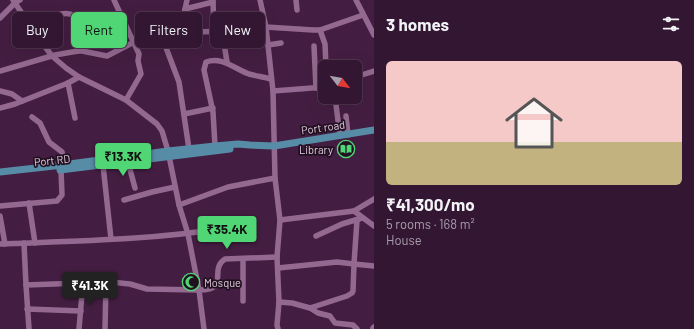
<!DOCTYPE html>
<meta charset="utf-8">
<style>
:root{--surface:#331632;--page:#3b1f3a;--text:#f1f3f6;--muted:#a99fac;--line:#4e354d;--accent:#50d674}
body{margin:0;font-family:Barlow,sans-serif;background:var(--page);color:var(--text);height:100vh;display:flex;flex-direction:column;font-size:15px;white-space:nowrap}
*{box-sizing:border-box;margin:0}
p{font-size:13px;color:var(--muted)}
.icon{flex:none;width:22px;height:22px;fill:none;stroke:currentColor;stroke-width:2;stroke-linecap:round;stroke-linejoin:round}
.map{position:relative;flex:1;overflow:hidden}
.side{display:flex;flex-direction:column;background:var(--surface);width:320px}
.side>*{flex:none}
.top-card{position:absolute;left:12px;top:12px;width:302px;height:36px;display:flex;gap:8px}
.needle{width:26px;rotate:121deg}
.controls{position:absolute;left:318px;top:60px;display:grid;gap:8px}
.controls a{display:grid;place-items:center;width:44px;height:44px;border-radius:6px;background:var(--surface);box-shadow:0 4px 16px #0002,0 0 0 1px var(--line);font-size:20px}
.price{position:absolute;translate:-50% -34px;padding:0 9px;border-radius:4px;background:var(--accent);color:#111;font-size:13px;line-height:26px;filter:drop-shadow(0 1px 2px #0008)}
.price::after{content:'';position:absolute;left:50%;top:24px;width:12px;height:9px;margin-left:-6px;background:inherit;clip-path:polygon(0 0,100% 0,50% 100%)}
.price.selected{background:#222;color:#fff}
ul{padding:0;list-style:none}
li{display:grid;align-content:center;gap:8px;height:212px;padding:0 12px}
li span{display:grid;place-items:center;height:124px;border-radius:6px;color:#555}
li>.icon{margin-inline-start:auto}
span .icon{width:72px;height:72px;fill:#fffc;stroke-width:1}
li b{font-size:17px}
h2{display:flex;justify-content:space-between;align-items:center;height:48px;padding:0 12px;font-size:17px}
.chip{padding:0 14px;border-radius:6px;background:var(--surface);box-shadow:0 4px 16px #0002,0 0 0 1px var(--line);font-size:14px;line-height:36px}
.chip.selected{background:var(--accent);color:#111}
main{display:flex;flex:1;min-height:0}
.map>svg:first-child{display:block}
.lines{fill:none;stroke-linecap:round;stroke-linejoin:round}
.minor{stroke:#946991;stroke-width:5.5}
.major{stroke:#578ca6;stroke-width:7}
.labels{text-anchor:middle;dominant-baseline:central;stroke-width:3.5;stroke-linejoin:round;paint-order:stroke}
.street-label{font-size:11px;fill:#e1c9de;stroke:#211020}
.poi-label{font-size:11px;fill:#e1c9de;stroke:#211020;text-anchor:end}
</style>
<main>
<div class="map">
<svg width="374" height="329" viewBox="0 0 374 329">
<rect width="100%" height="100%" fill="#441e42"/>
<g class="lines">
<!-- minor -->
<g class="minor">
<polyline points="13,0 37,36 52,56 66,68 79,77 126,100 157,124 162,131 168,151 179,205"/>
<polyline points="114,0 139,54 138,61 141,74 126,100"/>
<polyline points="187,0 185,9 213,2"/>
<polyline points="213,0 214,32"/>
<polyline points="260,0 266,27 273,91 275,178 280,220 277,257 279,302 277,325 278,329"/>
<polyline points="296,0 297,10"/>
<polyline points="356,0 374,35"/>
<polyline points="0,18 15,3 20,0"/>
<path d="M31,28L61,14C74,11 78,19 85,28"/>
<polyline points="320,30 325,44 326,67"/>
<polyline points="222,31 227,62"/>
<polyline points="180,34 185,9"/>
<polyline points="162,37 179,82 189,149"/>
<polyline points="268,45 281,43"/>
<polyline points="314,46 316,88"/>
<polyline points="78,51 80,34 94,16"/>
<polyline points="0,71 55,55 78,51 82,51 107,56 134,42 193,32 237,31 266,27 313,30 320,30 363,15"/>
<polyline points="355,77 374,71"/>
<polyline points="68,83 75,118"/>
<polyline points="0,91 12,94 22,101"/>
<polyline points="273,91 325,87"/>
<polyline points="335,97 340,136"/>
<polyline points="0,108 15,104 68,83 79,77"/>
<polyline points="184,114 213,108"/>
<polyline points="346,116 348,135"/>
<polyline points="32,117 40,123 49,142 62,152 65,165"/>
<path d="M215,146L213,112L204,70L206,62C222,56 235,69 249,74C256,76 264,77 271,79"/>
<polyline points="128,162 135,188"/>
<polyline points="103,165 111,239"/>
<polyline points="124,200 152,192 175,187"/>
<polyline points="29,203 35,243"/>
<polyline points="0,206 57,201 62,195 61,170"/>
<polyline points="354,211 374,226"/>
<polyline points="0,216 5,244"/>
<polyline points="280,220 354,211 374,199"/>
<polyline points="316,236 342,224 362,218"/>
<polyline points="24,243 26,285 110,282 130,284 147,289 199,290 188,234 179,205 228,187 275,178"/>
<path d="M0,244C75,241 152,240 226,228"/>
<polyline points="278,268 337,262 354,264 357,220"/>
<polyline points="26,285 29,329"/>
<polyline points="243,301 243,259"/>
<polyline points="279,302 292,303 310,308 347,296 352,293 353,291 354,264 374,266"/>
<polyline points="310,308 318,313 330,316 335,323 353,325 357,329"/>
<polyline points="27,309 81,311"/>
<polyline points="373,328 374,327"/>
<polyline points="79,329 83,282"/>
<polyline points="105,329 106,282"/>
<path d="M204,329L199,290C231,290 208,270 225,259L277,257"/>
</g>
<!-- major -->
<g class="major">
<polyline points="60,170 230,149"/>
<polyline points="0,172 54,166 168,151 215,146 238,144 250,145 274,146 374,130"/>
</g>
</g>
<!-- icons -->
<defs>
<symbol id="library-ring" viewBox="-11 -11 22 22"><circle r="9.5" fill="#211020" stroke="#50d674" stroke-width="1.5"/><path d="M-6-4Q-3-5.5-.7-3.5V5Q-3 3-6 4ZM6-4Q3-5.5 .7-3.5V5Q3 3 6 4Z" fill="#50d674"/></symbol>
<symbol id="mosque-ring" viewBox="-11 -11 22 22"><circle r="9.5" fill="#211020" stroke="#50d674" stroke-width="1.5"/><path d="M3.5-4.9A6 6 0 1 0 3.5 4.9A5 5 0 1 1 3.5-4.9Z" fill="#50d674"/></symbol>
</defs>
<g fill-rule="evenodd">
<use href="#library-ring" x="336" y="139" width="20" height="20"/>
<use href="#mosque-ring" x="181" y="272" width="20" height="20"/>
</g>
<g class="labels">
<!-- street labels -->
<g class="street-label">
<text transform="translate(323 127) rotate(-8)">Port road</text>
<text transform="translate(52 160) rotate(-6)">Port RD</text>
</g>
<!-- poi labels -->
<g class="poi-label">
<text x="333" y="149">Library</text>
<text x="204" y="282" text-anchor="start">Mosque</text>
</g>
</g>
</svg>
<div class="controls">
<a><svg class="needle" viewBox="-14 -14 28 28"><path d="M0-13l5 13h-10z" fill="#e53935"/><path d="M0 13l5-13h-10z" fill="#a99fac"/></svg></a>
</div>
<b class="price" style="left:123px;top:177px">₹13.3K</b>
<b class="price" style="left:227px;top:250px">₹35.4K</b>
<b class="price selected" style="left:90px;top:306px">₹41.3K</b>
<div class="top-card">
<a class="chip">Buy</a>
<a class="chip selected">Rent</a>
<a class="chip">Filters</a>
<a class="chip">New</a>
</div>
</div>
<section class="side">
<h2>3 homes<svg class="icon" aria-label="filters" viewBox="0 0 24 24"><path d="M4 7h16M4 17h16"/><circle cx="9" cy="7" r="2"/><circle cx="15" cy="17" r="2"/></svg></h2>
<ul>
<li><span style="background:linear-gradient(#f6c9c9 65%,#c2b280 0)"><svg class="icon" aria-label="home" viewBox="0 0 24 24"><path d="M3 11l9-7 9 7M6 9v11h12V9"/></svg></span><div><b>₹41,300/mo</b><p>5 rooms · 168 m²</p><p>House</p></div></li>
</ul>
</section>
</main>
